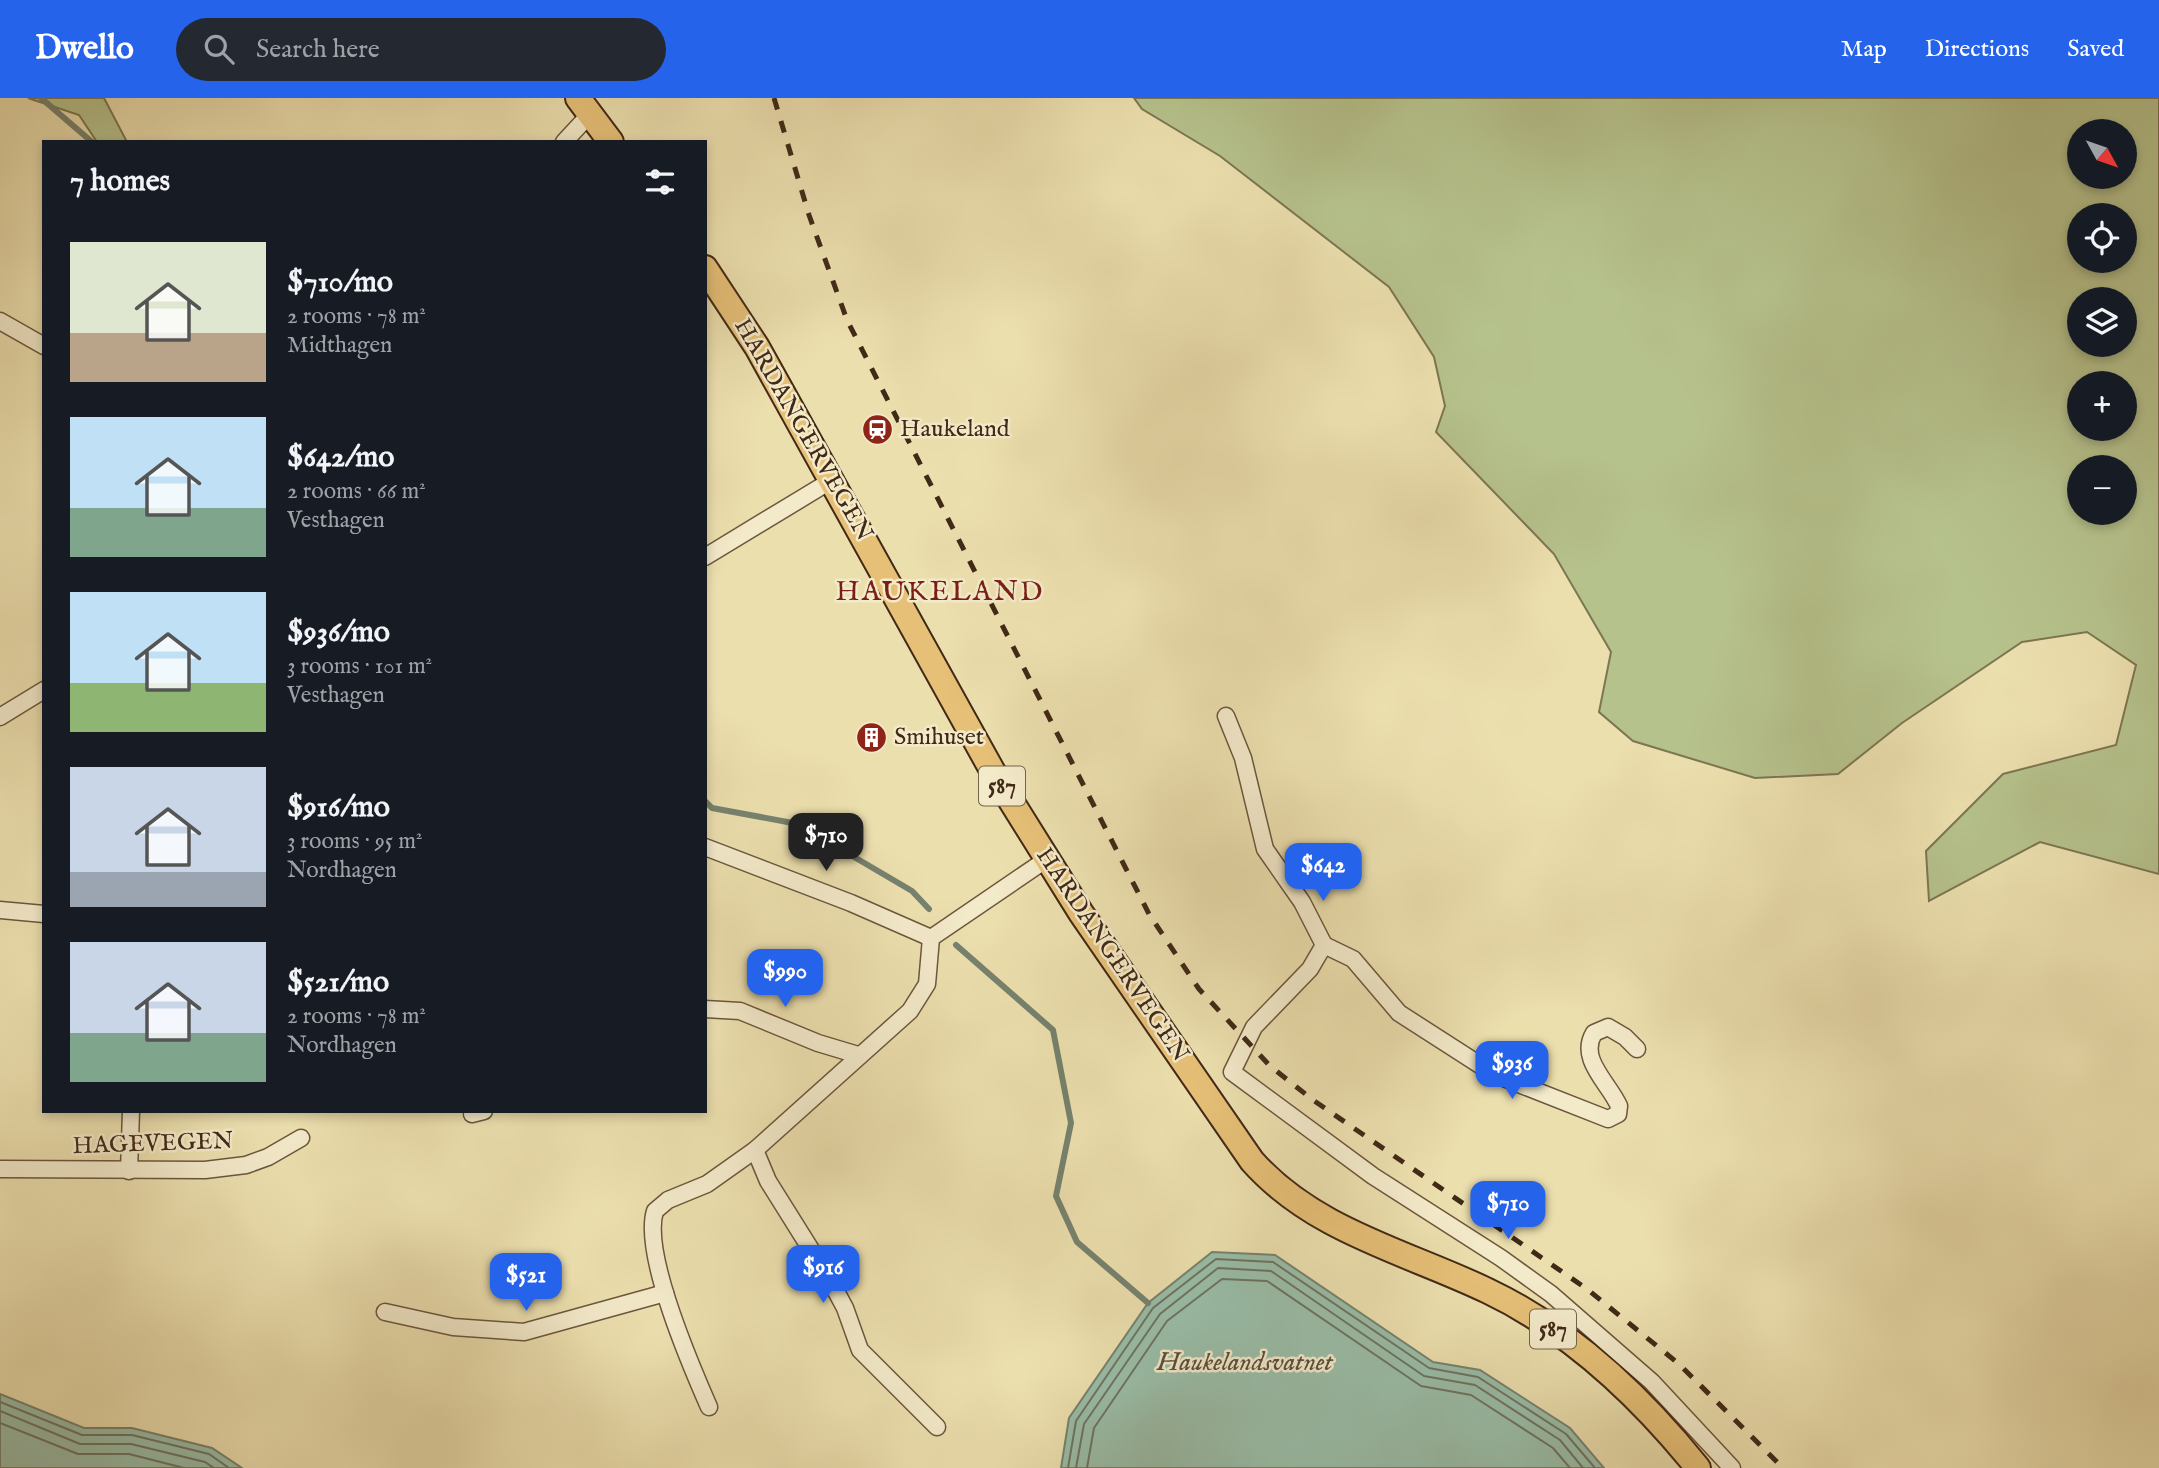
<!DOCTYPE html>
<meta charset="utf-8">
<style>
:root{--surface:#171b24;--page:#242831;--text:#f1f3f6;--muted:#9ea1a6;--accent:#2563eb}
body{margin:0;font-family:"IM FELL English",serif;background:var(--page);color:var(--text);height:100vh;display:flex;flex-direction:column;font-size:26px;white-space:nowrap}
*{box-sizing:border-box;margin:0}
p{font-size:23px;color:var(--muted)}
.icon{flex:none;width:38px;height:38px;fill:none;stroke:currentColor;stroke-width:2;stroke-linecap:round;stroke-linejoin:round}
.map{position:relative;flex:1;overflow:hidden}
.details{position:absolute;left:42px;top:42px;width:665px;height:973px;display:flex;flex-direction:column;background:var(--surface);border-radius:0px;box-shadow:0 4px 10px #0003}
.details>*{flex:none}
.needle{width:46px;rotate:130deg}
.tools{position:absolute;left:2067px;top:21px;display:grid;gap:14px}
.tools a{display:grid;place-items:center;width:70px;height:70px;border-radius:50%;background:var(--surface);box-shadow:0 4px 10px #0003;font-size:35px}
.price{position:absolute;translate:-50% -60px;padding:0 16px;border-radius:14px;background:var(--accent);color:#fff;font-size:23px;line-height:46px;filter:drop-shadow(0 2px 4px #0008)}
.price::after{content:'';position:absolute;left:50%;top:42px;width:21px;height:16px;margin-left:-10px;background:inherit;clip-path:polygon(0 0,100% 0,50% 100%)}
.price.on{background:#222;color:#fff}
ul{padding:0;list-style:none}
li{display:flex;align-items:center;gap:21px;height:175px;padding:0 28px}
li span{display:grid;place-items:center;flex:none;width:196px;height:140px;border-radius:0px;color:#555}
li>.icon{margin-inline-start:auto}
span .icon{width:84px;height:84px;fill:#fffc;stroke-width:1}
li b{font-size:30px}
h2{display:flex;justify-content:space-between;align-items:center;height:84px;padding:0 28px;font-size:30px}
header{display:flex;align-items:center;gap:42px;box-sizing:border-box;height:98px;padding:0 35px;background:var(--accent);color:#fff}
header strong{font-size:33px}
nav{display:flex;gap:38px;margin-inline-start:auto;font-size:24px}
.search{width:490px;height:63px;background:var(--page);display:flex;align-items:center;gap:18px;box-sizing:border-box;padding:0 24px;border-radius:38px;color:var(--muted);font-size:26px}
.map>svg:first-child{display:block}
.green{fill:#b6c28c;stroke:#7c7652;stroke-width:2;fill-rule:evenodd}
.water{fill:#99bda8;stroke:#76826e;stroke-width:2}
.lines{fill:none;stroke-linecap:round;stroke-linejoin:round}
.shore{stroke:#6d7360;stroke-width:2}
.stream{stroke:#76826e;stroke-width:6}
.minor-casing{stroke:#6c563d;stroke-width:19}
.primary-casing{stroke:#412917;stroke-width:28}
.minor{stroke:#f3eaca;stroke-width:16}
.primary{stroke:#e6c077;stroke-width:24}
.rail{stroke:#412917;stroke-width:5;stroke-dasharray:12 12;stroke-linecap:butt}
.labels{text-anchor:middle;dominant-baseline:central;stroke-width:5;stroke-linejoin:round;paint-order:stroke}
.shield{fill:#f3eaca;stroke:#76634d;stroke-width:2}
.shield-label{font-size:23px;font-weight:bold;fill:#412917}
.poi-label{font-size:24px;fill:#412917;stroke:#f3eaca;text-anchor:start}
.street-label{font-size:24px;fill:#412917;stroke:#f3eaca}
.water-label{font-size:26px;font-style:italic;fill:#574e3b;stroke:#f3eaca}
.quarter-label{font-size:28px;letter-spacing:2px;fill:#7a1f14;stroke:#f3eaca}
</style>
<header>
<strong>Dwello</strong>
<div class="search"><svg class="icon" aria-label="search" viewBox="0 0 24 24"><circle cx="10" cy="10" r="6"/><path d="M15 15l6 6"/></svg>Search here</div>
<nav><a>Map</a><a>Directions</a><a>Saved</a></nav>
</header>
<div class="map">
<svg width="2159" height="1370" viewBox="0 0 2159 1370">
<rect width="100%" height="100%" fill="#ecdfae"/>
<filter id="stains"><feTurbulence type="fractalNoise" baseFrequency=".00286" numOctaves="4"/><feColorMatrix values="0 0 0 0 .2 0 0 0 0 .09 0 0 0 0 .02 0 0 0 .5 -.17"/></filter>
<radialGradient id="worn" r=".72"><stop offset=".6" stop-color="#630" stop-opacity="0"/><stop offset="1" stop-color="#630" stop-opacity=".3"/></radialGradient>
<!-- green -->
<g class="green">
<polygon points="28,0 104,0 127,44 97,44 79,17"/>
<path d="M1134,0H2159V776L2040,744L1929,803L1926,753L2003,676L2116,647L2136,567L2087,534L2022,544L1902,625L1838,676L1755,680L1633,643L1599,614L1611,554L1554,456L1436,334L1445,308L1434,259L1389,189L1220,58L1142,11ZM2079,33H2124V79H2079ZM2079,117H2124V163H2079ZM2079,201H2124V247H2079ZM2079,285H2124V331H2079ZM2079,369H2124V415H2079Z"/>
</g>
<!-- water -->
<g class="water">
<polygon points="1212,1154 1275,1157 1433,1264 1480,1272 1570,1330 1604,1370 1061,1370 1069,1320 1148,1205"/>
<polygon points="0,1296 84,1330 132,1330 212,1350 242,1370 0,1370"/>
</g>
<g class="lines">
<!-- shore -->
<g class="shore">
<polyline points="0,1304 82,1337 132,1337 209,1356 229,1370"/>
<polyline points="0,1313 80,1346 131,1346 205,1364 214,1370"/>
<polyline points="0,1325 78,1356 129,1356 184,1370"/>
<polyline points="1068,1370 1076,1323 1153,1210 1216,1161 1273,1164 1429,1270 1478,1279 1566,1336 1595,1370"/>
<polyline points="1076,1370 1084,1326 1160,1216 1218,1170 1271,1173 1424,1278 1475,1287 1560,1342 1583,1370"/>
<polyline points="1087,1370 1094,1330 1167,1223 1222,1181 1267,1183 1421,1288 1471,1297 1553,1350 1570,1370"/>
</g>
<!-- stream -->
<g class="stream">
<polyline points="41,0 92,44"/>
<polyline points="705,703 712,710 798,726 912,793 929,811"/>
<polyline points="956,847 1053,932 1071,1025 1056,1098 1077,1144 1148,1205"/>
</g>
<defs>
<g id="minor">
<polyline points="564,44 590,16"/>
<polyline points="0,223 44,248"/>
<polyline points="705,459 832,382"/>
<polyline points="1226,618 1243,660 1265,751 1302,804 1324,847 1310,871 1254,929 1232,974 1373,1078 1501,1160 1551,1196 1652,1284 1732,1370"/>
<polyline points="0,619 44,592"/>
<polyline points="705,749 851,805 931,840"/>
<polyline points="0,812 44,816"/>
<path d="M1324,847L1353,861L1399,915L1483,969L1501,979L1608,1021L1618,1016L1619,1008C1609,985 1578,961 1594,935L1608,929L1625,939L1637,951"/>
<polyline points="705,911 740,913 818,945 858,957"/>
<polyline points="472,1016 484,1013"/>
<polyline points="755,1052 768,1083 830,1182 845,1210 860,1252 937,1329"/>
<polyline points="0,1071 205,1072 246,1067 268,1059 301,1040"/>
<polyline points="129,1073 131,1013"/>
<polyline points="385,1214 453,1229 524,1234 665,1195"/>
<path d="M709,1309C691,1268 642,1155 655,1113L668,1102L707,1086L755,1052L910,913L927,886L931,840L1047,761"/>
</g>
<g id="primary">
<polyline points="578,0 611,44"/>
<path d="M705,170L757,249L993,674L1081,815L1252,1063C1314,1133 1407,1154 1488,1193C1572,1233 1640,1298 1698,1370"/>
</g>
</defs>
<!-- minor casing -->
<use href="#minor" class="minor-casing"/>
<!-- primary casing -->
<use href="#primary" class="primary-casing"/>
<!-- minor -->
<use href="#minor" class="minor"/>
<!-- primary -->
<use href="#primary" class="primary"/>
<!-- rail -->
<polyline class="rail" points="774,0 809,117 847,222 1149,816 1199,891 1270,968 1313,1002 1587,1191 1679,1266 1783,1370"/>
</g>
<!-- icons -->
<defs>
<symbol id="station-disc" viewBox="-11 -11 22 22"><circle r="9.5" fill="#8f2418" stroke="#f3eaca"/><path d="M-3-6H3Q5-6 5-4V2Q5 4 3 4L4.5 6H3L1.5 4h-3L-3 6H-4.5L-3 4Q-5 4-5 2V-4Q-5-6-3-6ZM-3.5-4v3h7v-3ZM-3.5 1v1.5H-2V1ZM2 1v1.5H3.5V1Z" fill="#fff"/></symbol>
<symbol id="building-disc" viewBox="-11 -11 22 22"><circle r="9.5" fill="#8f2418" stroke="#f3eaca"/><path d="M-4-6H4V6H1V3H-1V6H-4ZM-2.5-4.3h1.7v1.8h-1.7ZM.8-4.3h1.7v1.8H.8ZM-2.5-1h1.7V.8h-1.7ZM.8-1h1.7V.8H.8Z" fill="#fff"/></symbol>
</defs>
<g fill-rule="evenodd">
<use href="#station-disc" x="860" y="314" width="35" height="35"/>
<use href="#building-disc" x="854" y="622" width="35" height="35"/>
</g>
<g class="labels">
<!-- shield labels -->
<g class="shield">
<rect x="979" y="668.5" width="46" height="39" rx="5"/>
<rect x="1530" y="1211.5" width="46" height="39" rx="5"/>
</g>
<g class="shield-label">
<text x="1002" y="688">587</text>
<text x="1553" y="1231">587</text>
</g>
<!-- poi labels -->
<g class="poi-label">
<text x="900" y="331">Haukeland</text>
<text x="894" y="639">Smihuset</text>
</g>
<!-- street labels -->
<g class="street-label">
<text transform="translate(803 332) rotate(60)">HARDANGERVEGEN</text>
<text transform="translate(1112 857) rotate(56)">HARDANGERVEGEN</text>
<text transform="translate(153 1046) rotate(-2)">HAGEVEGEN</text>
</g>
<!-- water labels -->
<g class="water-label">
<text x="1245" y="1264">Haukelandsvatnet</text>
</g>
<!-- quarter labels -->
<g class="quarter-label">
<text x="940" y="494">HAUKELAND</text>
</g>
</g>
<rect width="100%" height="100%" filter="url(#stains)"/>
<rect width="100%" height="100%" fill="url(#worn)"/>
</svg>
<div class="tools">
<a><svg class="needle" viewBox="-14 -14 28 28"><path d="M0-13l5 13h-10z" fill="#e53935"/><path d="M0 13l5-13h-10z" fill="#9ea1a6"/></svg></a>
<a><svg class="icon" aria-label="locate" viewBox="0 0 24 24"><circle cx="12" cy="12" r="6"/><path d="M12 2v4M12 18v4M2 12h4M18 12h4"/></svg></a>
<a><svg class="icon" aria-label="layers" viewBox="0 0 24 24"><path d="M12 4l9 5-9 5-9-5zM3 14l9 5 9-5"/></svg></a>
<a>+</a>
<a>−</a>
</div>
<b class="price on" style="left:826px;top:775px">$710</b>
<b class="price" style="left:1323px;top:805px">$642</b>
<b class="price" style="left:785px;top:911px">$990</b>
<b class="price" style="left:1512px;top:1003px">$936</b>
<b class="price" style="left:1508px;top:1143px">$710</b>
<b class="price" style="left:823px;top:1207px">$916</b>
<b class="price" style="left:526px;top:1215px">$521</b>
<section class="details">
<h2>7 homes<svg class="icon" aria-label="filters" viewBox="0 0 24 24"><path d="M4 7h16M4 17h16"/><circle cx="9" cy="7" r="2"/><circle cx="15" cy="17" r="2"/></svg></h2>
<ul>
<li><span style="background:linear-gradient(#dfe7d0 65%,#b9a48a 0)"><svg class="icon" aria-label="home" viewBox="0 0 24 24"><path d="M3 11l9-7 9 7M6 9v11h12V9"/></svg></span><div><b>$710/mo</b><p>2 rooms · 78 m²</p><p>Midthagen</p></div></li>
<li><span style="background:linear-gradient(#bfe0f5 65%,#7fa58c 0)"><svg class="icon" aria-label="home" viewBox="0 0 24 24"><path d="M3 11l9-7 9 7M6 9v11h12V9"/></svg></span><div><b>$642/mo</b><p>2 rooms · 66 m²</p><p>Vesthagen</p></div></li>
<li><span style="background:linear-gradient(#bfe0f5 65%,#8fb573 0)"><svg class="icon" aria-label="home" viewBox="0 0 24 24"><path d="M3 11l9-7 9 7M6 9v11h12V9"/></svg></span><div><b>$936/mo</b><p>3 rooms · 101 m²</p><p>Vesthagen</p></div></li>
<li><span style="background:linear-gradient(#c9d6e8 75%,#9aa5b1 0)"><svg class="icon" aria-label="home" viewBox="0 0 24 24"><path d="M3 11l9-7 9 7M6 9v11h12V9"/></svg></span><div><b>$916/mo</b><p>3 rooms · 95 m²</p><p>Nordhagen</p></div></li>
<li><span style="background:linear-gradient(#c9d6e8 65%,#7fa58c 0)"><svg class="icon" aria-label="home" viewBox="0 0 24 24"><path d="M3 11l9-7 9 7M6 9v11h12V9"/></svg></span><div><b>$521/mo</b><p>2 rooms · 78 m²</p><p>Nordhagen</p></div></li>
</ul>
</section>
</div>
